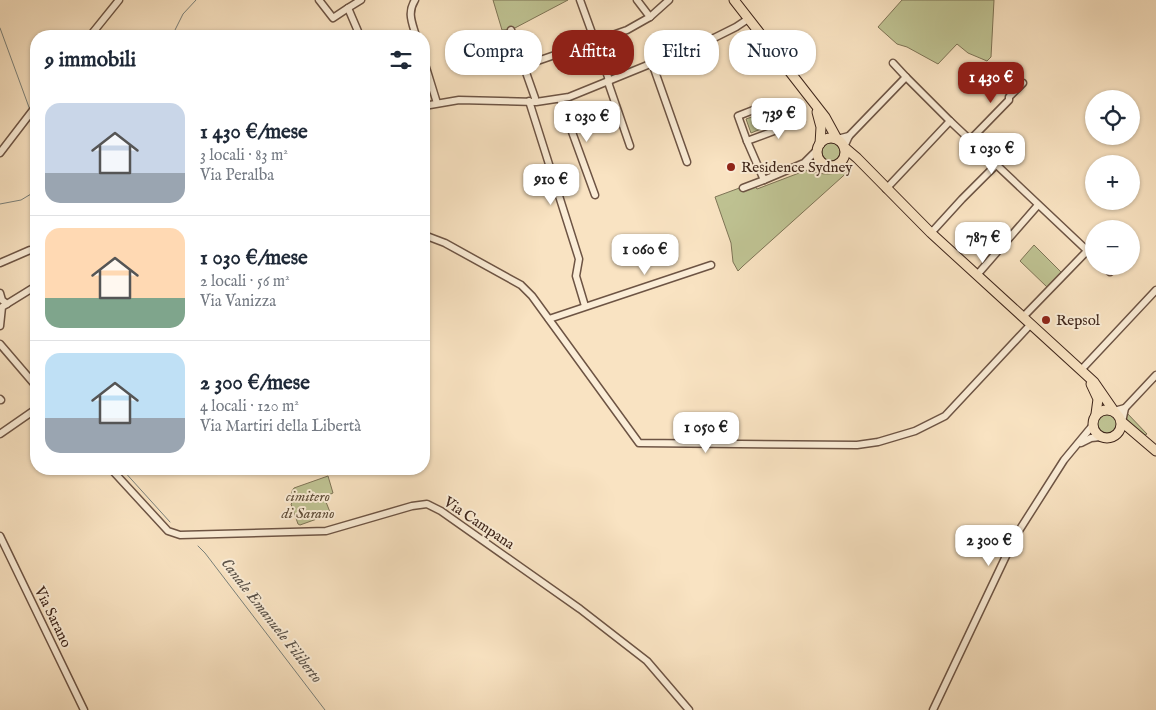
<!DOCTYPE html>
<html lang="it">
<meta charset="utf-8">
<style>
:root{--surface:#fff;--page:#f2f2f3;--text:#1f2937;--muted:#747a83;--line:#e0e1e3;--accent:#8f2418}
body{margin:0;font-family:"IM FELL English",serif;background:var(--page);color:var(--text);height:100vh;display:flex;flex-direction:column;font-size:19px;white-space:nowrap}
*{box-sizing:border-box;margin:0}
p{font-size:16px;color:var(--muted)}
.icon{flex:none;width:28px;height:28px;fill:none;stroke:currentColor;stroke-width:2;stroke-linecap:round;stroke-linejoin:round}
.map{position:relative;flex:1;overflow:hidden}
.panel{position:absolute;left:30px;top:30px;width:400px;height:445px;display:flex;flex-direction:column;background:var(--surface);border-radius:20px;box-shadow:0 1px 4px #0004}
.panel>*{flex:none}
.top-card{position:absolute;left:445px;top:30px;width:475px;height:45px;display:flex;gap:10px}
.tools{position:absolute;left:1085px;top:90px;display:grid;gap:10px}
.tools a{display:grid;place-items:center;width:55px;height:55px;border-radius:50%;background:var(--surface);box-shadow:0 1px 4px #0004;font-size:25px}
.price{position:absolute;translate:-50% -42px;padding:0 11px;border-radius:10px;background:#fff;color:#222;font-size:16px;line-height:32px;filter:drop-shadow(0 1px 2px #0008)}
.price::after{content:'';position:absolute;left:50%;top:30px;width:15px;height:11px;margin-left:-8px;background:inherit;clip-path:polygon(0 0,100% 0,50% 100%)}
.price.selected{background:var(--accent);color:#fff}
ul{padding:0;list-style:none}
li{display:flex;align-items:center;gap:15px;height:125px;padding:0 15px}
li+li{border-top:1px solid var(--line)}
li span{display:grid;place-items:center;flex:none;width:140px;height:100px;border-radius:15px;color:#555}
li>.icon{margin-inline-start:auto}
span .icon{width:60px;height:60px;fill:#fffc;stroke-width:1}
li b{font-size:21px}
h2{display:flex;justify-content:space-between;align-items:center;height:60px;padding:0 15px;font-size:21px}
.pill{padding:0 18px;border-radius:20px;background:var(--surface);box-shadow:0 1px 4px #0004;font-size:18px;line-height:45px}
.pill.selected{background:var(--accent);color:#fff}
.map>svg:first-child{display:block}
.green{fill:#bfc393;stroke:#7e7456}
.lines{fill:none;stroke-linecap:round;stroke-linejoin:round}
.stream{stroke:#79807b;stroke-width:1}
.minor-casing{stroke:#6d5444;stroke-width:9}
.major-casing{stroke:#3e251a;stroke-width:11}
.minor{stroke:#fbedd7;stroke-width:6}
.major{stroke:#f9e3c2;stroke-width:9}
.poi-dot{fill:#8f2418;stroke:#fbedd7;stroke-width:2}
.labels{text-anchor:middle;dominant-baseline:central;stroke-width:4;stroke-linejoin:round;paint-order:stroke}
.poi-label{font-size:15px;fill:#3e251a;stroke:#fbedd7;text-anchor:start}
.park-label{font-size:15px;font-style:italic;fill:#5e4c38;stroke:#fbedd7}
.street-label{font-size:15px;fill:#3e251a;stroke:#fbedd7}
.water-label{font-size:16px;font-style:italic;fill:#5b534a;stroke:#fbedd7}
</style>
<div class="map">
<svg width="1156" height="710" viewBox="0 0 1156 710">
<rect width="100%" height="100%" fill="#f9e3c2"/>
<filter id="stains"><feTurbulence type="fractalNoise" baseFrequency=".004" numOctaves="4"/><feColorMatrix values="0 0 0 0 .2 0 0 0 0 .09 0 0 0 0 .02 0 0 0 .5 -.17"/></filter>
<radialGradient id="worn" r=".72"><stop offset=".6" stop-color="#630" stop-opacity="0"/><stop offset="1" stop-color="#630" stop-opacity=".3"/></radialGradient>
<!-- green -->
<g class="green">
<polygon points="493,0 568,0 513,29 502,30"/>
<polygon points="902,0 994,0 991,57 987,61 968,53 957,44 938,64 907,47 897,44 878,27"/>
<polygon points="763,113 768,126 751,133 746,119"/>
<circle cx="831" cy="152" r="9"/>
<path d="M852,168L743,266L738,271L733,262L731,243L715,197L753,183L757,189L807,170C822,176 836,175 852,168Z"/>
<polygon points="1034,245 1061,272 1047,287 1020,261"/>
<polygon points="1126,412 1147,434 1145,435 1130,426 1125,420"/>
<circle cx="1107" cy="423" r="10"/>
<polygon points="328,476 333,493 324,497 330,512 328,513 328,515 300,525 298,524 291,504 292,503 289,494 292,493 292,491 294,488"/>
</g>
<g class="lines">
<!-- stream -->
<g class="stream">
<polyline points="0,28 30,110"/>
<polyline points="172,36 183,14 196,0"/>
<polyline points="32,116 36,126"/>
<polyline points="0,204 21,200 36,191"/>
<polyline points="122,469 170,522"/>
<polyline points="198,546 205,553 325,710"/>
</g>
<defs>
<g id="minor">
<polyline points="319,0 333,18 348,8"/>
<path d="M415,0C407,13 412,22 416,36"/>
<polyline points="580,0 608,77 609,85 630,146"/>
<polyline points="637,0 650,17"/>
<polyline points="511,30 535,98"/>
<polyline points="90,36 119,0"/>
<polyline points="360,36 348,8 361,0"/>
<polyline points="424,61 437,103"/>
<polyline points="652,63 687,162"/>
<polyline points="523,66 627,30 650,17 669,0"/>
<polyline points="906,77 950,121 1094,257"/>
<polyline points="560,99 595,195"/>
<polyline points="529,101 579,259 576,276 585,306"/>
<polygon points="766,105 775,129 774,131 747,141 738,116"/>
<polyline points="424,106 459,100 536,102 569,97 714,38 736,27 748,19"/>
<polyline points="849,136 906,77 893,63"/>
<polyline points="837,139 849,136 844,147"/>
<polyline points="971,139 1009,100 1009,97 1023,83"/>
<polyline points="747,141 764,180 804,163 817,150"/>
<polyline points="0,153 36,106"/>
<polyline points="802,167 827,166"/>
<polyline points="743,188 764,180"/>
<polyline points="886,189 950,121"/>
<polyline points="931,233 962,199 996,165"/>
<polyline points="424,235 445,243 521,285 532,296 639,443 857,445 878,442 915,431 945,416 1031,324"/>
<polyline points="0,263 30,250"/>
<polyline points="1104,266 1110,272"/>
<polyline points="977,275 1038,205"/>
<polyline points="0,293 2,300 7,304"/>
<polyline points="1023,317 1087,251"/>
<polyline points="549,319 711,265"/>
<polyline points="0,326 2,307 36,286"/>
<polyline points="0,344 36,386"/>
<polyline points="1081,370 1156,290"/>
<polyline points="0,399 1,400"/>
<polyline points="1125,408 1156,375"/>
<polyline points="1114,411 1125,408 1122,422"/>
<polyline points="0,434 36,409"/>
<polyline points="1081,443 1091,438 1101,437"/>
<polyline points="111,469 168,531 180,535 326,531 412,506 427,504 441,511 580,609 647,661 689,710"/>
<polyline points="0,536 84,710"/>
<polyline points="933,710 1015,537 1064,460 1093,425"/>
</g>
<g id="major">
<polyline points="734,0 825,117 837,139"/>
<polyline points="817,112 821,127 820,144"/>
<circle cx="831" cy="152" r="14"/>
<polyline points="844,147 857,158 931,233 1094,382 1114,411"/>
<polyline points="1091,384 1098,399 1096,414"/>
<circle cx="1107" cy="424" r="14"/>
<polyline points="1122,422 1156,451"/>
</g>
</defs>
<!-- minor casing -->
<use href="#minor" class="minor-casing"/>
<!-- major casing -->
<use href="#major" class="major-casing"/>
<!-- minor -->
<use href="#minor" class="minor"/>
<!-- major -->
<use href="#major" class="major"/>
</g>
<!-- markers -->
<g class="poi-dot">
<circle cx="731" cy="167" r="5"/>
<circle cx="1046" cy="320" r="5"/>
</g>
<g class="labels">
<!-- poi labels -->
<g class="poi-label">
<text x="741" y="167">Residence Sydney</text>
<text x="1056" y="320">Repsol</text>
</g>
<!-- park labels -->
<g class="park-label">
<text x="308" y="496">cimitero<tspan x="308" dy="17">di Sarano</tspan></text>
</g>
<!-- street labels -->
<g class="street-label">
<text transform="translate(479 523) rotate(34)">Via Campana</text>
<text transform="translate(53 617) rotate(64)">Via Sarano</text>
</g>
<!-- water labels -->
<g class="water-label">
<text transform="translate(271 621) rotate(52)">Canale Emanuele Filiberto</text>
</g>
</g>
<rect width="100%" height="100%" filter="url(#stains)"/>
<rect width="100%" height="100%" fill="url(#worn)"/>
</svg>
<div class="tools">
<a><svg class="icon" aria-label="locate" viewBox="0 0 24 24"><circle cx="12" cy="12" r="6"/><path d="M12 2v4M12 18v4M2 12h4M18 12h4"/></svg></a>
<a>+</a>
<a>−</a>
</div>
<b class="price selected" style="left:991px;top:104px">1 430 €</b>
<b class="price" style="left:779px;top:140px">739 €</b>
<b class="price" style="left:587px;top:143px">1 030 €</b>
<b class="price" style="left:992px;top:175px">1 030 €</b>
<b class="price" style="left:551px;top:206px">910 €</b>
<b class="price" style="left:983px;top:264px">787 €</b>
<b class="price" style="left:645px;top:276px">1 060 €</b>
<b class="price" style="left:706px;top:454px">1 050 €</b>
<b class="price" style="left:989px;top:567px">2 300 €</b>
<div class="top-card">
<a class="pill">Compra</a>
<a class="pill selected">Affitta</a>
<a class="pill">Filtri</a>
<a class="pill">Nuovo</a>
</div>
<section class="panel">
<h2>9 immobili<svg class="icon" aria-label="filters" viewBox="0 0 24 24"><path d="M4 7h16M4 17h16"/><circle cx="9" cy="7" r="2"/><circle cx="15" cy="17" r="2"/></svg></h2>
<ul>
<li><span style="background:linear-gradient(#c9d6e8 70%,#9aa5b1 0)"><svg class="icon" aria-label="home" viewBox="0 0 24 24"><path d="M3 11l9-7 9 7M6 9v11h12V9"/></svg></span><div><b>1 430 €/mese</b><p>3 locali · 83 m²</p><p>Via Peralba</p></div></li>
<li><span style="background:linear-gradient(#ffd9b3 70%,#7fa58c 0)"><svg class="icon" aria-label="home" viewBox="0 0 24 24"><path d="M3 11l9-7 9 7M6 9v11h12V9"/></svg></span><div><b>1 030 €/mese</b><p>2 locali · 56 m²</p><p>Via Vanizza</p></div></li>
<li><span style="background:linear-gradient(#bfe0f5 65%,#9aa5b1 0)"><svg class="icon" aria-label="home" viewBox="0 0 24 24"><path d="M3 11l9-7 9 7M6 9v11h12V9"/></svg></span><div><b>2 300 €/mese</b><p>4 locali · 120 m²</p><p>Via Martiri della Libertà</p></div></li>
</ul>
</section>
</div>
